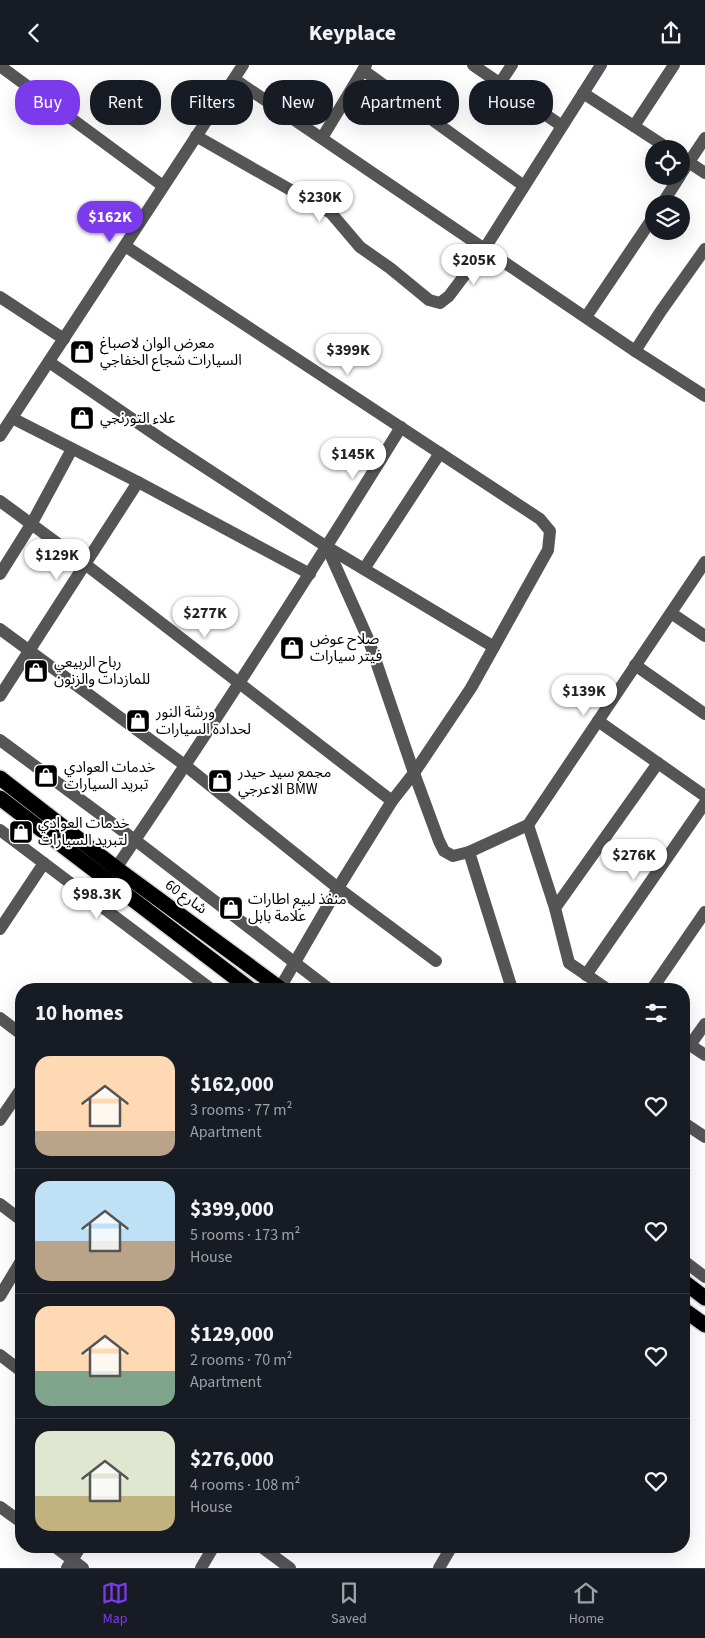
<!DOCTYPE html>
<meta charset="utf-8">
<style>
:root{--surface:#171b24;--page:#20242c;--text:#f1f3f6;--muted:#9ea1a6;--line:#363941;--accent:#7c3aed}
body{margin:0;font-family:"Source Sans 3","Noto Sans Arabic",sans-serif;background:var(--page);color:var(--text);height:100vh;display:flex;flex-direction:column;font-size:19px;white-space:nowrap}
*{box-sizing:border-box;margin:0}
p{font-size:16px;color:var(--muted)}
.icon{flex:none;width:28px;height:28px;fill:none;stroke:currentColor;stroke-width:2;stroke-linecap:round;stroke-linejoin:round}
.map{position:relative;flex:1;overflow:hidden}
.sheet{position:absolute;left:15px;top:918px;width:675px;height:570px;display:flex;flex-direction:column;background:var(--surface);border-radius:20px;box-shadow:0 5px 20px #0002}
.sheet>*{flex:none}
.hud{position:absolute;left:15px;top:15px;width:675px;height:45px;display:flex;gap:10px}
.controls{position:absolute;left:645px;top:75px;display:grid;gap:10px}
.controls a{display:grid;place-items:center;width:45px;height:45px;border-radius:50%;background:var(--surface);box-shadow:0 5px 20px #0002;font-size:25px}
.price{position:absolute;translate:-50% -42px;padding:0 11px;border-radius:18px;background:#fff;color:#222;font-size:16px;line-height:32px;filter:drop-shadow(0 1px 2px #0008)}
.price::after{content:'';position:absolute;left:50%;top:30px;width:15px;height:11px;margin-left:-8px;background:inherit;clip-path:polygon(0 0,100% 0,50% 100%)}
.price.selected{background:var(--accent);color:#fff}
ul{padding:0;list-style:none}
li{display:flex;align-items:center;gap:15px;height:125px;padding:0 20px}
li+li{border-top:1px solid var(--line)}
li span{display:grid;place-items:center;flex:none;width:140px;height:100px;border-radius:15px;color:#555}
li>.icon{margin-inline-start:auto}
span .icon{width:60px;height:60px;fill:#fffc;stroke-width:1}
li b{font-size:21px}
h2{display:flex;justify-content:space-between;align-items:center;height:60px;padding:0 20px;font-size:21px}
.pill{padding:0 18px;border-radius:20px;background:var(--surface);box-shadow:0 5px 20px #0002;font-size:18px;line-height:45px}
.pill.selected{background:var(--accent);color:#fff}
header{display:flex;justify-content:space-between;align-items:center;height:65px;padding:0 20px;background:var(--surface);font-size:22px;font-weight:700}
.menu{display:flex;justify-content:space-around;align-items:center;height:70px;border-top:1px solid var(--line);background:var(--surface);font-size:14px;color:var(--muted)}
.menu a{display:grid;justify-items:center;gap:2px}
.menu .selected{color:var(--accent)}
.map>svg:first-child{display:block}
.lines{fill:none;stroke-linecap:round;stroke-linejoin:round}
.highway-casing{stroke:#dbdbdb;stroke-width:18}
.minor{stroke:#555;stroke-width:12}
.highway{stroke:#000;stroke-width:15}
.labels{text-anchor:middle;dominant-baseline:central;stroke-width:4;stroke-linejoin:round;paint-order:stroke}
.poi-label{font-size:15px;fill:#000;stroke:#fff;text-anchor:start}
.street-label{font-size:15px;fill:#000;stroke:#fff}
</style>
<header><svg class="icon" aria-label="back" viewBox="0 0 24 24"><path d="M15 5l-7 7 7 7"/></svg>Keyplace<svg class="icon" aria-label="share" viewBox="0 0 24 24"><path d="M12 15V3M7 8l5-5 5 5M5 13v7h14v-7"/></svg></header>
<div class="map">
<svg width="705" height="1503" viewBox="0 0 705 1503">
<rect width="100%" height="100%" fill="#fff"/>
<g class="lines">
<defs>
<g id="highway">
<polyline points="0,713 116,803 281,924"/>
<polyline points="0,733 250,924"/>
<polyline points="684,1217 705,1233"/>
<polyline points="684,1245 705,1260"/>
</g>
</defs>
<!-- highway casing -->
<use href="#highway" class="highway-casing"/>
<!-- minor -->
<g class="minor">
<polyline points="473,0 562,61"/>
<polyline points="0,1 163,121"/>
<polyline points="363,5 524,121"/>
<polyline points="234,14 635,286 705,331"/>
<polyline points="500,18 512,0"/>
<polyline points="583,28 669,84"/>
<polyline points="634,61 674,0"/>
<polyline points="196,71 331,148 360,182 390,203 429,235 440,238 449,231 485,183 601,0"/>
<polyline points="322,73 366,0"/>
<polyline points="681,92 705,108"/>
<polyline points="681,109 705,73"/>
<polyline points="662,139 680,111"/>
<polyline points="125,181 540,454 550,466 548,485 471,623 414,708 392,736 338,823 280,923"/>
<polyline points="0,232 64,274"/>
<polyline points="586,252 654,151"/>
<polyline points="635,286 661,246 705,184"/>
<polyline points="49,297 163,375 327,482 369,576 414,708 439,776 444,786 453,791 469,787 528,760 705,497"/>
<polyline points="12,353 138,417 310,509"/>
<polyline points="0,371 243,0"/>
<polyline points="0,436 72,489 392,736"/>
<polyline points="327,482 494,582"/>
<polyline points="364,504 440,388"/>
<polyline points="0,509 32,458 72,384"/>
<polyline points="671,548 705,571"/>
<polyline points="0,564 186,701 338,823 436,896"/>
<polyline points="635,600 705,649"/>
<polyline points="0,631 138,417"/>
<polyline points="598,656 705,731"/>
<polyline points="0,675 135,775 329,924"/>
<polyline points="528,760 555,843 569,898 607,924"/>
<polyline points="0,765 211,924"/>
<polyline points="469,787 512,924"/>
<path d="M116,803C215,658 309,511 401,362"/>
<polyline points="555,843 658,698"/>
<polyline points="0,864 44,798"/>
<polyline points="586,910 705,738"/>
<polyline points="652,924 705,847"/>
<polyline points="0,953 21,969"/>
<polyline points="684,976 705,990"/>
<polyline points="690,980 705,959"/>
<polyline points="0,1055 21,1024"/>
<polyline points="684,1058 705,1072"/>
<polyline points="0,1139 21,1155"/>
<polyline points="684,1196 705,1212"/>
<polyline points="0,1231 21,1196"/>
<polyline points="0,1290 21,1306"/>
<polyline points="0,1442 21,1457"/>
<polyline points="54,1481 83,1503"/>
<polyline points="260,1481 290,1503"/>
<polyline points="67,1503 81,1481"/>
<polyline points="201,1503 214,1481"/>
<polyline points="439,1503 452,1481"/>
</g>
<!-- highway -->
<use href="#highway" class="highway"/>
</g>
<!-- icons -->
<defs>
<symbol id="shop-square" viewBox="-11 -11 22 22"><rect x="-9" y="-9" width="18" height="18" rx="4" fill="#000" stroke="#fff"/><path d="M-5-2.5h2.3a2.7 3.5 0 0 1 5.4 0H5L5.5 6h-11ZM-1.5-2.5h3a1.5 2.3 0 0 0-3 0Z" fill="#fff"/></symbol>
</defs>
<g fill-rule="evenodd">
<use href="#shop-square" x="68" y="273" width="28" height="28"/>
<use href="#shop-square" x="68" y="339" width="28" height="28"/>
<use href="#shop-square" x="278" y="569" width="28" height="28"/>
<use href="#shop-square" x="22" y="592" width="28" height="28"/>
<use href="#shop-square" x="124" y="642" width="28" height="28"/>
<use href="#shop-square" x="32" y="697" width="28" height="28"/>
<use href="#shop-square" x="206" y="702" width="28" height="28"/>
<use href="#shop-square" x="7" y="753" width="28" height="28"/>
<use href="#shop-square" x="217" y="829" width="28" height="28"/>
</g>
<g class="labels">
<!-- poi labels -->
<g class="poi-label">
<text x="100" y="278">معرض الوان لاصباغ<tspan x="100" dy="17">السيارات شجاع الخفاجي</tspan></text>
<text x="100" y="353">علاء التورنجي</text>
<text x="310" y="574">صلاح عوض<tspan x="310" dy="17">فيتر سيارات</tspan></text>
<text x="54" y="597">رباح الربيعي<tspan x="54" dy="17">للمازدات والزنون</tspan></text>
<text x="156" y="647">ورشة النور<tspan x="156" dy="17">لحدادة السيارات</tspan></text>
<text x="64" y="702">خدمات العوادي<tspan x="64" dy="17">تبريد السيارات</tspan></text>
<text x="238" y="707">مجمع سيد حيدر<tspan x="238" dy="17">الاعرجي BMW</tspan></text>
<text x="38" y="758">خدمات العوادي<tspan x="38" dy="17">لتبريد السيارات</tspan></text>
<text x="248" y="834">منفذ لبيع اطارات<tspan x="248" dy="17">علامة بابل</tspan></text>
</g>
<!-- street labels -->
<g class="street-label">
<text transform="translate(186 832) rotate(36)">شارع 60</text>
</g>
</g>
</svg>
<div class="controls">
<a><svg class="icon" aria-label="locate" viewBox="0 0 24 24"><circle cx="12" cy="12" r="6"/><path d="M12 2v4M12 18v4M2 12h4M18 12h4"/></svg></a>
<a><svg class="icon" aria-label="layers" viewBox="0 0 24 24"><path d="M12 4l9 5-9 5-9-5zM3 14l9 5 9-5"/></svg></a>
</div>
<b class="price" style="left:320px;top:158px">$230K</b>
<b class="price selected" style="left:110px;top:178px">$162K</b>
<b class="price" style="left:474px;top:221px">$205K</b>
<b class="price" style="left:348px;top:311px">$399K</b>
<b class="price" style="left:353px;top:415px">$145K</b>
<b class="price" style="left:57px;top:516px">$129K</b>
<b class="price" style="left:205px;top:574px">$277K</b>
<b class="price" style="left:584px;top:652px">$139K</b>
<b class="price" style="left:634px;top:816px">$276K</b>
<b class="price" style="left:97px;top:855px">$98.3K</b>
<div class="hud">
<a class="pill selected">Buy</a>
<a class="pill">Rent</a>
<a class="pill">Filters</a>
<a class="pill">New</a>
<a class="pill">Apartment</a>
<a class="pill">House</a>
</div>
<section class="sheet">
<h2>10 homes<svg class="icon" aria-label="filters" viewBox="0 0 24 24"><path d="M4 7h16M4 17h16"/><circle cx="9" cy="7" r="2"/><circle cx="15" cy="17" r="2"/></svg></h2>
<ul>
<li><span style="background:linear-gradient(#ffd9b3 75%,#b9a48a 0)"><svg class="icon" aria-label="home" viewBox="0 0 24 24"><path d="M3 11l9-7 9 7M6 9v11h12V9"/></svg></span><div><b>$162,000</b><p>3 rooms · 77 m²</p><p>Apartment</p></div><svg class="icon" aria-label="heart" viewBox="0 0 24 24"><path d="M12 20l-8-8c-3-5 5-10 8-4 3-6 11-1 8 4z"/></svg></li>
<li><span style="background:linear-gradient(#bfe0f5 60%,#b9a48a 0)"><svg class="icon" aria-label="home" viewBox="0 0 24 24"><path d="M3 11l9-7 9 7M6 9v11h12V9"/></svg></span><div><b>$399,000</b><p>5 rooms · 173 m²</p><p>House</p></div><svg class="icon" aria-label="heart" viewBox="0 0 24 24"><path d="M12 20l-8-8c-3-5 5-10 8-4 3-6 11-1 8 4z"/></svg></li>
<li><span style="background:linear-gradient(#ffd9b3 65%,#7fa58c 0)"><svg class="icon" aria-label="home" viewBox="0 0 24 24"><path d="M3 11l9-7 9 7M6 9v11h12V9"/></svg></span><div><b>$129,000</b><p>2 rooms · 70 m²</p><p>Apartment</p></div><svg class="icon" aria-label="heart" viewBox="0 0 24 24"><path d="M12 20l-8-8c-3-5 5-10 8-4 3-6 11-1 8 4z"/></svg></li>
<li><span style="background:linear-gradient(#dfe7d0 65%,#c2b280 0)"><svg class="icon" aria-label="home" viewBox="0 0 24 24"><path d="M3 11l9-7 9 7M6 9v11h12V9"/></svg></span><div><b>$276,000</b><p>4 rooms · 108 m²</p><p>House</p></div><svg class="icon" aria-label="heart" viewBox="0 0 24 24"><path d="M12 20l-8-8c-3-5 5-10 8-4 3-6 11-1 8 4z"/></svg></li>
</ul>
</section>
</div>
<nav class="menu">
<a class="selected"><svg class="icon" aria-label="map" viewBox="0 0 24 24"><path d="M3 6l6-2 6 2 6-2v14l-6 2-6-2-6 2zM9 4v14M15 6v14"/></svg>Map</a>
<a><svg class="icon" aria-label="saved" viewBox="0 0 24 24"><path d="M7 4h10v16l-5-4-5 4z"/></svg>Saved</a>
<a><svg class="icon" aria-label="home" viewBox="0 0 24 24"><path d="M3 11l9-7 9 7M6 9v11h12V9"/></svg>Home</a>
</nav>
